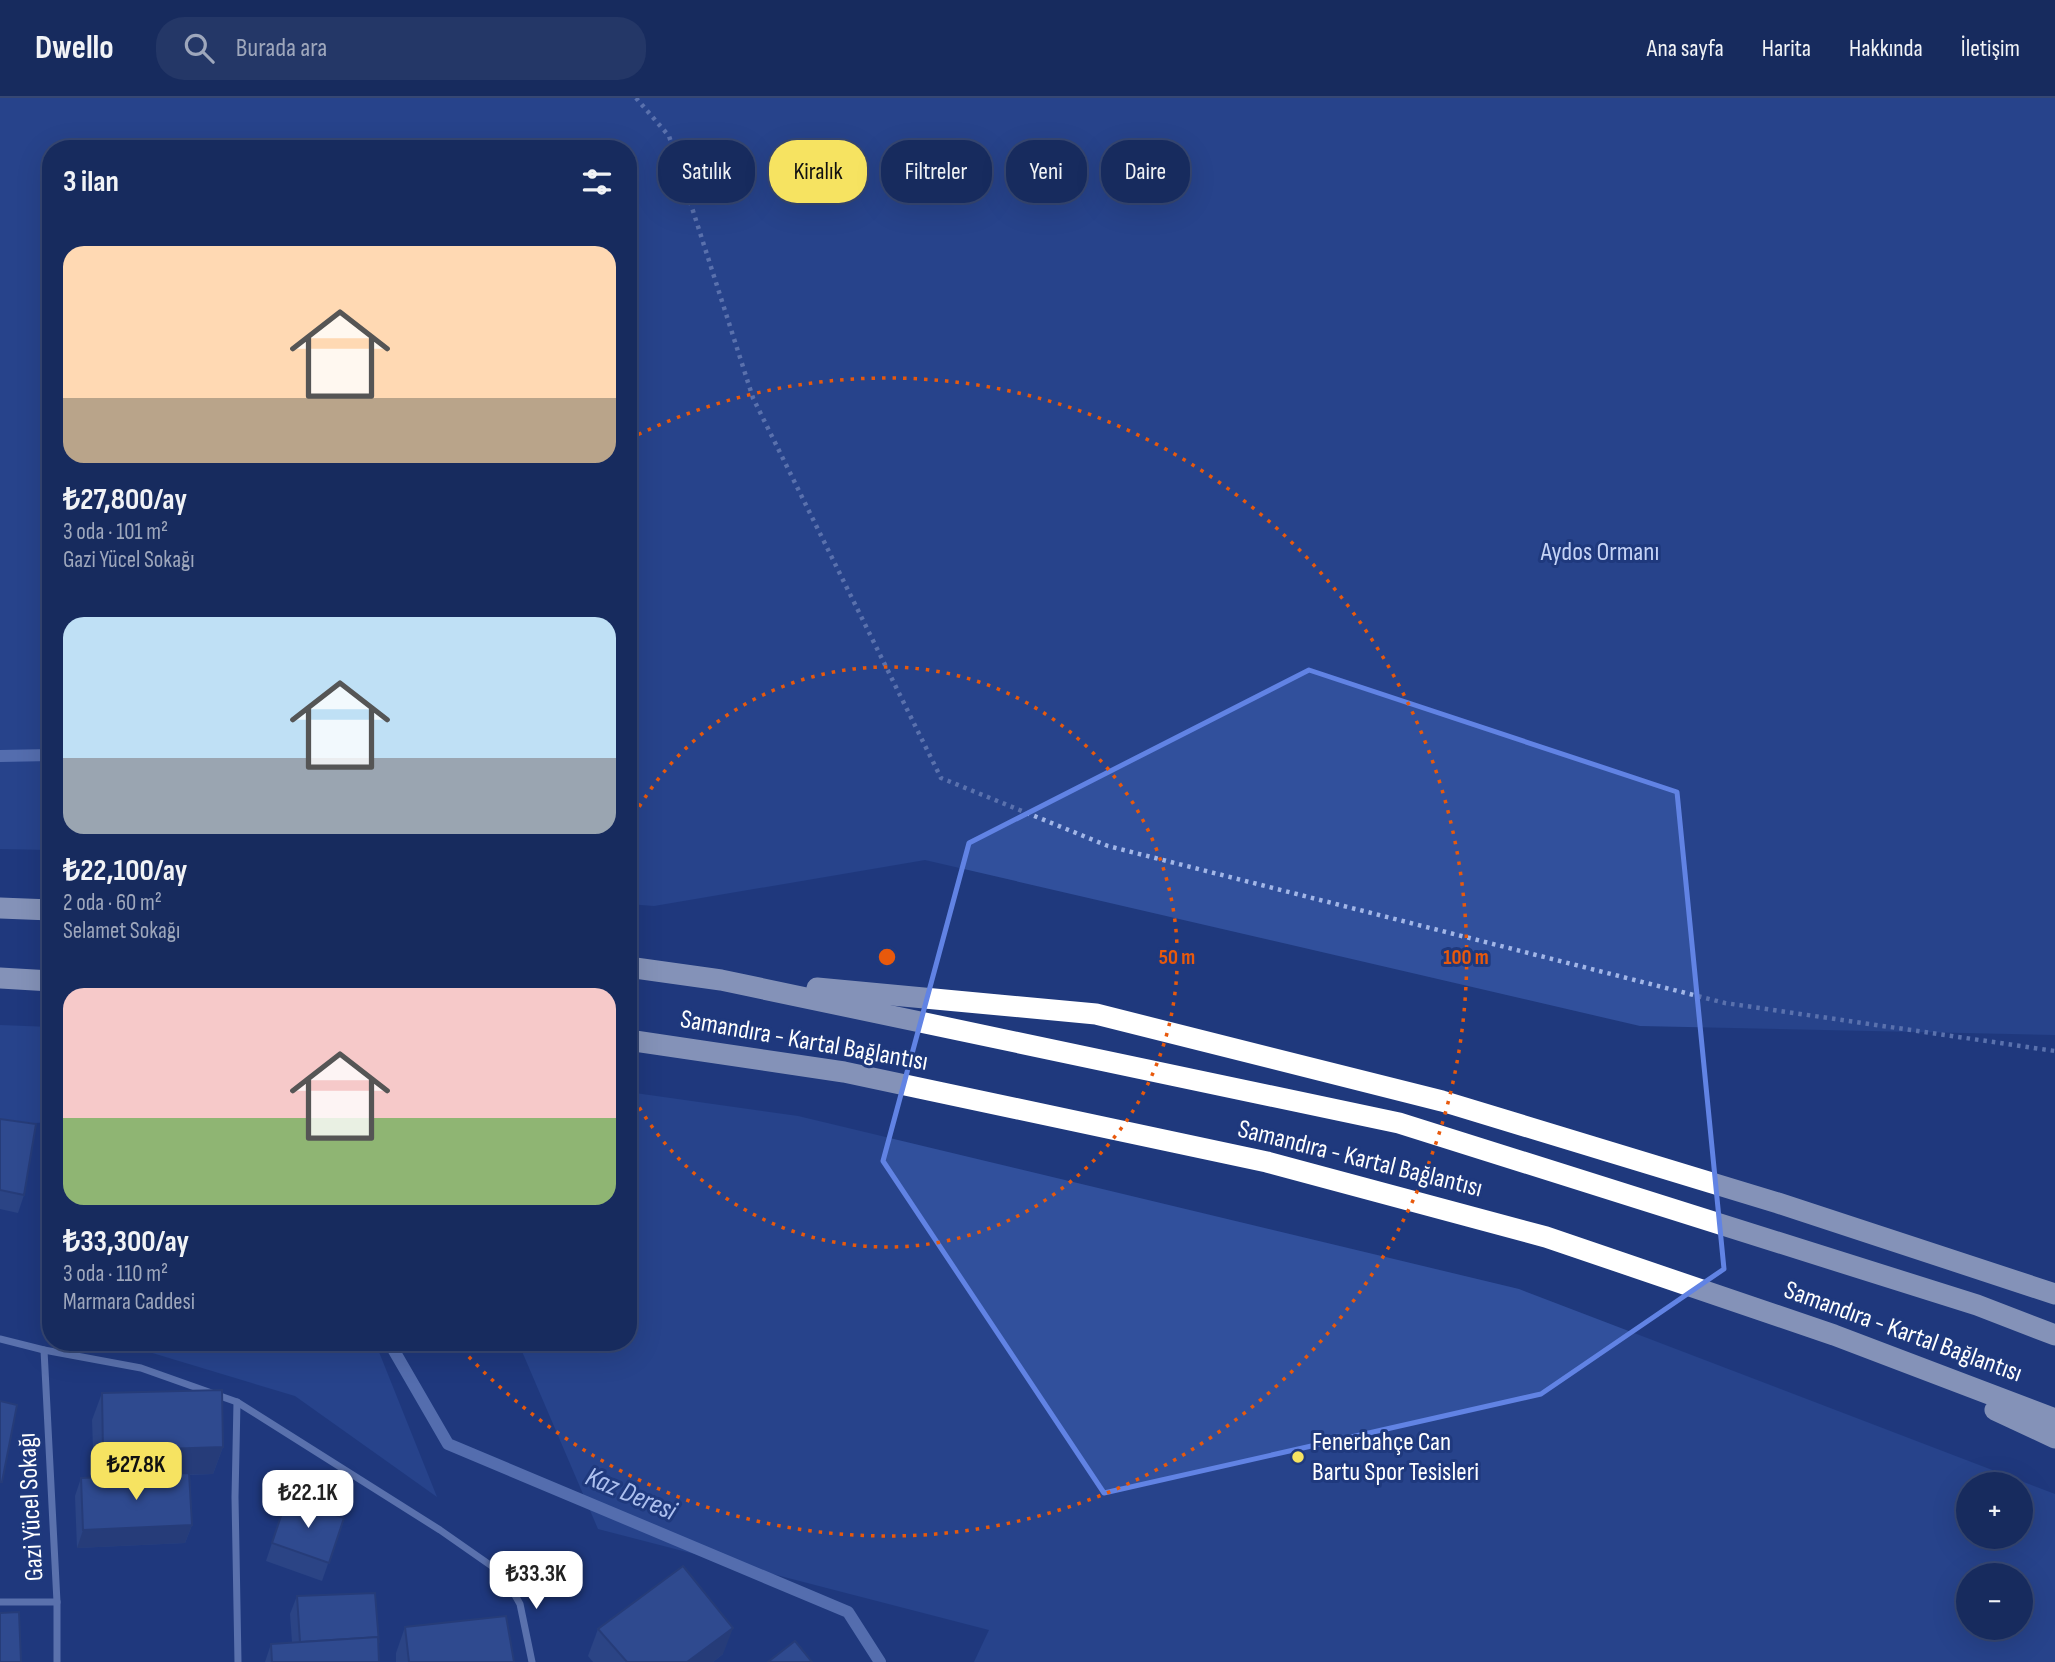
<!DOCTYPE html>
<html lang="tr">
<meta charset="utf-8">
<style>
:root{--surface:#172b5e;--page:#243767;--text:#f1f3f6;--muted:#9ea7bc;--line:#364773;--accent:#f6e361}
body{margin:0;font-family:"Sofia Sans Condensed",sans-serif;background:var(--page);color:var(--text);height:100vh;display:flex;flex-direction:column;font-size:26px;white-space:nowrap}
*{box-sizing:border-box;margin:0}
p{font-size:23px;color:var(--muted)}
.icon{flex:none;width:38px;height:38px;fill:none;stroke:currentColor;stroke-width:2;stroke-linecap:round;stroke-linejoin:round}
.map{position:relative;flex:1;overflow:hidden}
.sheet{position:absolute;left:42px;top:42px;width:595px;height:1211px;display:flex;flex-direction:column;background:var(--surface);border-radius:28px;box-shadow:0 7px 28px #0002,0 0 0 2px var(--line)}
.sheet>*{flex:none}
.hud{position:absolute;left:658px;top:42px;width:665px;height:63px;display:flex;gap:14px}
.controls{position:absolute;left:1956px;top:1374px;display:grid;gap:14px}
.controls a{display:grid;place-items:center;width:77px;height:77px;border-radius:50%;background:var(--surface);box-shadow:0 7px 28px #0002,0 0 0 2px var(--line);font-size:35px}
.price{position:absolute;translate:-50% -60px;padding:0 16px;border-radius:14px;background:#fff;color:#222;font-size:23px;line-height:46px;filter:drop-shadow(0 2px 4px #0008)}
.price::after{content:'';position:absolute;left:50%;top:42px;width:21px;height:16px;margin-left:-10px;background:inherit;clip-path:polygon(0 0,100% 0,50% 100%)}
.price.active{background:var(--accent);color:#111}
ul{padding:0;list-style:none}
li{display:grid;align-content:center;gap:14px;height:371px;padding:0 21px}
li span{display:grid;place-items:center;height:217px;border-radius:21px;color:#555}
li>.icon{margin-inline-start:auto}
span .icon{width:126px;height:126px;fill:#fffc;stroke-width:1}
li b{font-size:30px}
h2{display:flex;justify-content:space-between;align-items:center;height:84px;padding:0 21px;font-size:30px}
.pill{padding:0 24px;border-radius:28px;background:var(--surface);box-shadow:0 7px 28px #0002,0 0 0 2px var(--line);font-size:24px;line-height:63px}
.pill.active{background:var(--accent);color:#111}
header{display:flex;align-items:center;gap:42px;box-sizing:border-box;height:98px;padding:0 35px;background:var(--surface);border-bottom:2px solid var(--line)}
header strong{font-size:33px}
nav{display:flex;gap:38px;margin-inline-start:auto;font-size:24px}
.search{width:490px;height:63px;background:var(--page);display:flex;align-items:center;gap:18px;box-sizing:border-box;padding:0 24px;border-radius:28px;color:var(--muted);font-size:26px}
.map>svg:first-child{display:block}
.green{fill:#31509c;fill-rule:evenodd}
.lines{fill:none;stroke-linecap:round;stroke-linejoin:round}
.stream{stroke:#95aee9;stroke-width:12}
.path{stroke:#a2b6e7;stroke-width:4.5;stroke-dasharray:3.5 5;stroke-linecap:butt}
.minor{stroke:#a2b6e7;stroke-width:7}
.motorway{stroke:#fff;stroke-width:21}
.wall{fill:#3a528e}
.shaded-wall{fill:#2f4274}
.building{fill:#435fa5;stroke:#2f4274;stroke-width:2}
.marked{fill:none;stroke:#6183e4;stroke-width:5;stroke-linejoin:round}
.ring{fill:none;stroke:#e8590c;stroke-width:3.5;stroke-dasharray:3.5 7}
.poi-dot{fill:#f6e361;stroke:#1f397d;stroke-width:2.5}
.labels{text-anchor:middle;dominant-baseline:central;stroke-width:6;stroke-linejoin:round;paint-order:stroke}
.park-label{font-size:26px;fill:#c5d3f6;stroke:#1f397d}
.street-label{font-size:26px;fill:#fff;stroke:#1f397d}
.poi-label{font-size:26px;fill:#fff;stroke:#1f397d;text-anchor:start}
.water-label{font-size:28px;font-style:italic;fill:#adc0ef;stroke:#1f397d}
.centre{fill:#e8590c;stroke:#1f397d;stroke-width:3.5}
.ring-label{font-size:21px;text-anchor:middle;font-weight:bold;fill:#e8590c;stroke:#1f397d;stroke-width:6;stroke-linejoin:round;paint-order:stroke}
</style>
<header>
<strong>Dwello</strong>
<div class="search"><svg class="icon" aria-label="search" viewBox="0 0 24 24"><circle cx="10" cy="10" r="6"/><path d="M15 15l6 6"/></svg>Burada ara</div>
<nav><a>Ana sayfa</a><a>Harita</a><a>Hakkında</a><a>İletişim</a></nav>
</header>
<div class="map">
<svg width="2055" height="1564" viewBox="0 0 2055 1564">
<rect width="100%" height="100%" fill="#1f397d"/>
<!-- green -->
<g class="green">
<polygon points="0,0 2055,0 2055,937 1640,928 925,762 654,808 628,806 628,51 51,51 51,752 0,751"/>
<polygon points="0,927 51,929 51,1024 0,1027"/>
<path d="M628,994L798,1018L1519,1191L2055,1396V1564H974L989,1532L598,1431L518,1244H628ZM1969,1386H2021V1438H1969ZM1969,1477H2021V1530H1969Z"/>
<polygon points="116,1244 375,1244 437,1399 295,1298"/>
</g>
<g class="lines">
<!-- stream -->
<g class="stream">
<polyline points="0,658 51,657"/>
<polyline points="389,1244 448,1346 848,1514 880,1564"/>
</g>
<!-- path -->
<polyline class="path" points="636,0 669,38 753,300 941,680 1108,748 1725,905 2055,953"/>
<!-- minor -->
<g class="minor">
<polyline points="0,1241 44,1252 141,1270 237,1304 440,1432 503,1476 520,1506 532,1564"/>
<polyline points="44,1252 57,1504 57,1564"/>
<polyline points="237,1304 235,1399 238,1564"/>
<polyline points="0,1504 57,1504"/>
</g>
<!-- motorway -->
<g class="motorway">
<polyline points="0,810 51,812"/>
<polyline points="628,869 721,882 1399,1025 1977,1207 2055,1237"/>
<polyline points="0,880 51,883"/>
<polyline points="817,890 1096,916 1442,1003 1778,1105 2055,1196"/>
<polyline points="628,942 844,974 1267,1064 1546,1139 1834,1237 2055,1321"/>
<polyline points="1995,1312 2055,1340"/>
</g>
</g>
<!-- wall -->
<g class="wall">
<polygon points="0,1021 24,1097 18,1115 0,1111"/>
<polygon points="102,1295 223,1349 213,1376 190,1377 192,1427 185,1445 77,1450 75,1398 81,1380 94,1379 92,1322"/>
<polygon points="281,1418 344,1420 322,1483 266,1463"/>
<polygon points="297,1498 378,1546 379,1564 265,1564 271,1546 292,1544 290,1516"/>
<polygon points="405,1529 514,1564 396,1564 396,1555"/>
<polygon points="598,1531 723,1556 713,1564 593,1564 588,1558"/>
</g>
<!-- shaded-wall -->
<g class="shaded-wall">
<polygon points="223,1349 213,1376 94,1379 103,1353"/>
<polygon points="192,1427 185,1445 77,1450 83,1432"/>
<polygon points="733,1530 723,1556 713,1564 687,1564"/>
</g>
<!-- building -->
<g class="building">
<polygon points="0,1021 36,1026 24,1097 0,1092"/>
<polygon points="222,1292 223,1349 103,1353 102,1295"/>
<polygon points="0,1303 17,1307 2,1384 0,1384"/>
<polygon points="189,1375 192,1427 83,1432 81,1380"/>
<polygon points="287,1400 344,1420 329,1465 272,1445"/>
<polygon points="683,1468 733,1530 687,1564 627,1564 598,1531"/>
<polygon points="375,1495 379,1545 378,1539 300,1544 297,1498"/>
<polygon points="19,1514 21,1564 0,1564 0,1515"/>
<polygon points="506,1518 514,1564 409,1564 405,1529"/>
<polygon points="378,1539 379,1564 272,1564 271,1546"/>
<polygon points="795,1543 812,1564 768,1564"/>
</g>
<!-- marked area -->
<path d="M0 0H2055V1564H0ZM1309,572L1677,694L1724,1171L1541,1296L1104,1395L883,1063L969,745Z" fill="#1f397d" fill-opacity=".55" fill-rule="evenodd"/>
<path class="marked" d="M1309,572L1677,694L1724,1171L1541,1296L1104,1395L883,1063L969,745Z"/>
<!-- distance rings -->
<g class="ring">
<path d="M629 727A290 290 0 1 1 629 991"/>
<path d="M629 341A579 579 0 1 1 457 1246"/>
</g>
<!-- markers -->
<circle class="poi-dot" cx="1298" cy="1359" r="7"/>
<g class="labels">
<!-- park labels -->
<g class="park-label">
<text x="1600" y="454">Aydos Ormanı</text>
</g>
<!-- street labels -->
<g class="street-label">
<text transform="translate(804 943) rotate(10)">Samandıra - Kartal Bağlantısı</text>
<text transform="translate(1360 1061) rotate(14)">Samandıra - Kartal Bağlantısı</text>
<text transform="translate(1903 1234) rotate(20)">Samandıra - Kartal Bağlantısı</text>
<text transform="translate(31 1409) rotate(-93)">Gazi Yücel Sokağı</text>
</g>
<!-- poi labels -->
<g class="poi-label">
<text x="1312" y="1344">Fenerbahçe Can<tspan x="1312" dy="30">Bartu Spor Tesisleri</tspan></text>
</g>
<!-- water labels -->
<g class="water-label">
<text transform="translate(631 1396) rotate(23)">Kaz Deresi</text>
</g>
</g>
<circle cx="887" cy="859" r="10" class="centre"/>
<g class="ring-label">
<text x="1177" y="866">50 m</text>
<text x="1466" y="866">100 m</text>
</g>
</svg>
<div class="controls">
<a>+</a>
<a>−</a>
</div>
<b class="price active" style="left:136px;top:1404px">₺27.8K</b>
<b class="price" style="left:308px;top:1432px">₺22.1K</b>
<b class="price" style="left:536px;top:1513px">₺33.3K</b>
<div class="hud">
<a class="pill">Satılık</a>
<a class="pill active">Kiralık</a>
<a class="pill">Filtreler</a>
<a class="pill">Yeni</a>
<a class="pill">Daire</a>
</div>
<section class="sheet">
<h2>3 ilan<svg class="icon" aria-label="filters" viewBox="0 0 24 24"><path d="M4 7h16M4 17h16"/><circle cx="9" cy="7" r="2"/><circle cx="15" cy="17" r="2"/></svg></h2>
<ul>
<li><span style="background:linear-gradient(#ffd9b3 70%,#b9a48a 0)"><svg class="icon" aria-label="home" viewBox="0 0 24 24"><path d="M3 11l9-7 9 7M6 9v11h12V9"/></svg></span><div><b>₺27,800/ay</b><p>3 oda · 101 m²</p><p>Gazi Yücel Sokağı</p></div></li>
<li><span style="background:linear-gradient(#bfe0f5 65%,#9aa5b1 0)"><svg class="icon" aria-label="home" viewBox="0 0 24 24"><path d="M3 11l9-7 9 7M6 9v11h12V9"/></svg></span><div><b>₺22,100/ay</b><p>2 oda · 60 m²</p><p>Selamet Sokağı</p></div></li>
<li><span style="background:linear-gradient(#f6c9c9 60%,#8fb573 0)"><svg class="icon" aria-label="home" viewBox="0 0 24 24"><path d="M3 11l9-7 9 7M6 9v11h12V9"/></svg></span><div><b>₺33,300/ay</b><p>3 oda · 110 m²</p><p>Marmara Caddesi</p></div></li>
</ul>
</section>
</div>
